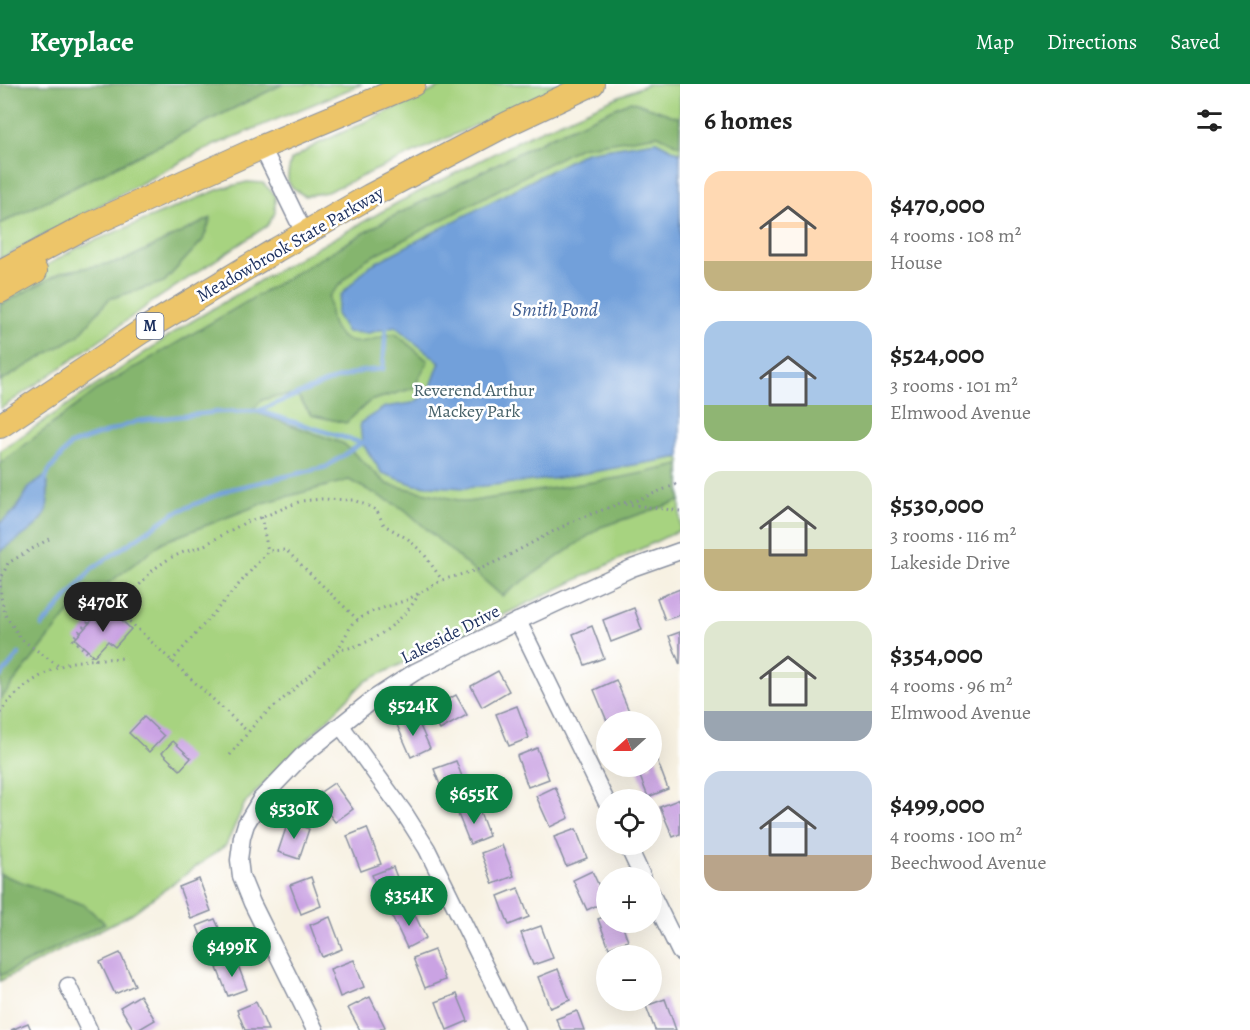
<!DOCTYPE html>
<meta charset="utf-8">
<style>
:root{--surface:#fff;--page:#f6f6f6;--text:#222;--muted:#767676;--accent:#0b8043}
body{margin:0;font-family:Alegreya,serif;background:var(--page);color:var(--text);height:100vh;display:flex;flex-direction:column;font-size:22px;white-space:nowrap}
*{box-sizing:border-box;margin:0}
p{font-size:20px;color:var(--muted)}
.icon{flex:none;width:33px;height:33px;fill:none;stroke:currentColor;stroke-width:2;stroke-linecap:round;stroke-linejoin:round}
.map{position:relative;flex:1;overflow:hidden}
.drawer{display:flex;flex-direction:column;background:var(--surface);width:570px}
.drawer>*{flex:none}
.needle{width:39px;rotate:249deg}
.fabs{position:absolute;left:596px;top:627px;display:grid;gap:12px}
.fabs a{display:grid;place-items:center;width:66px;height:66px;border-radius:50%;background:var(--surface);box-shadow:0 6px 24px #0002;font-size:30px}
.price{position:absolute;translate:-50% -51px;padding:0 14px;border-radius:21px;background:var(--accent);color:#fff;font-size:20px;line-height:39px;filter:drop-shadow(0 2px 3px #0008)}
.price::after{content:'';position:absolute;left:50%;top:36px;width:18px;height:14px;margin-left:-9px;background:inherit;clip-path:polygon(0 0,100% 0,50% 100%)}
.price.active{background:#222;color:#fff}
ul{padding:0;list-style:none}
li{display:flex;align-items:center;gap:18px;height:150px;padding:0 24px}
li span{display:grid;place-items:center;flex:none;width:168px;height:120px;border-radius:18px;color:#555}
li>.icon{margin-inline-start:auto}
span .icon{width:72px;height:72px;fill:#fffc;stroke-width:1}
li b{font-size:26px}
h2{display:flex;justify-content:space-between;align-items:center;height:72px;padding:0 24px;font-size:26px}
header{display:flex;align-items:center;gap:36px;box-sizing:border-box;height:84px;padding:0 30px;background:var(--accent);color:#fff}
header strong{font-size:28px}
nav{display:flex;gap:33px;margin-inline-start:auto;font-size:21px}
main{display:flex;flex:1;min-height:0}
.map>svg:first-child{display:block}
.green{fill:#a7d380;stroke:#61816f;stroke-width:1.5}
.forest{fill:#85b56e;stroke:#507266;stroke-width:1.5}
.water{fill:#72a0da;stroke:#46689c;stroke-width:1.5}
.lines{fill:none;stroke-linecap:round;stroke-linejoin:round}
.stream{stroke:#72a0da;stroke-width:4.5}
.building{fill:#caa3e3}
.minor-casing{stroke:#8990a0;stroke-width:19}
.highway-casing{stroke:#8990a0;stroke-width:26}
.path{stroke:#8990a0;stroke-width:3;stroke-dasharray:1.5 4.5;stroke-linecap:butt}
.minor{stroke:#fff;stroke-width:16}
.highway{stroke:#edc569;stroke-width:24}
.labels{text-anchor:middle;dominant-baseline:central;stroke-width:5;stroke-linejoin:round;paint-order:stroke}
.shield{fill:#fff;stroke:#5f6d8e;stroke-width:1.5}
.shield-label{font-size:16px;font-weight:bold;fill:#1b2f5e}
.street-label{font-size:18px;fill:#1b2f5e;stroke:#fff}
.park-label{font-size:18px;fill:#456068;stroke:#fff}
.water-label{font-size:20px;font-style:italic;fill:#3e5c90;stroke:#fff}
</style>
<header>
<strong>Keyplace</strong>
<nav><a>Map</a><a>Directions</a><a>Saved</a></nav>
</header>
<main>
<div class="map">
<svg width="680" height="946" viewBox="0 0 680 946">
<rect width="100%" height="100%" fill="#fff"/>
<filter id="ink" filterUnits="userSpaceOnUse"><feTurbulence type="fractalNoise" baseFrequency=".0167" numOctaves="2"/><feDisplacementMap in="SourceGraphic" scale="12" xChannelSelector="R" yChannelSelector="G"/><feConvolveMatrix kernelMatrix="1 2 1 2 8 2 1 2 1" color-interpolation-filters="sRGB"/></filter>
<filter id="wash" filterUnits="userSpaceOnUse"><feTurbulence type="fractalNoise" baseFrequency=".008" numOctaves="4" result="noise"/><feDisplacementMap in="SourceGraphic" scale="24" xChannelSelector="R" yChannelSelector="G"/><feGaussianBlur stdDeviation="1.35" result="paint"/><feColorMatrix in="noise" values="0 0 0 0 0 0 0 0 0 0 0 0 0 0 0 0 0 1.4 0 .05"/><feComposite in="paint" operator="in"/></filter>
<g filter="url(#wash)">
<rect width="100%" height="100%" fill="#f7f1e2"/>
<!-- green -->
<g class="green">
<polygon points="283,0 362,0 205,65 0,175 0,140"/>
<path d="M447,0H567L327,108L305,112C286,101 285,98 291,76L315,61Z"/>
<polygon points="647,0 680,0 680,446 364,598 245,719 226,761 131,830 0,897 0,367 184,242 276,187 399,118 530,51"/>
<polygon points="247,98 263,99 275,111 275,129 267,142 155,216 66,280 0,325 0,208 77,164 220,105"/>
</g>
<!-- forest -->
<g class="forest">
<polygon points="0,0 283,0 0,140"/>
<path d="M631,17L680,34V62L658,51L580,63L363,177L329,212C330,221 329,233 333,241C347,270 371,255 395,249L428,277L414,304L370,317L346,339L311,331L297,311L273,313L262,316L252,327L344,360L387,400L467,418L624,393L680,381V417L601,443L502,512L404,425L349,396L267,418L163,458L67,531L0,616V467C13,458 37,444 45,431C50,421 47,403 47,392L29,404L15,427L0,439V380L98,305L386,136L550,53Z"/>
<polygon points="211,134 203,156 164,198 109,215 79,251 0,298 0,221 62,188 123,177"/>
<polygon points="0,790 84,821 105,839 0,892"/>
</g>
<!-- water -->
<g class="water">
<polygon points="656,57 680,69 680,373 552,395 465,404 415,401 382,389 362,359 360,339 385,323 413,319 429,308 440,278 414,258 395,242 369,249 347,248 336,230 341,211 369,182 586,68"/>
<path d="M47,391C47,402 50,421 45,430C38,444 12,459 0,467V439L15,427L29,404Z"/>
</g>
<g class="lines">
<!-- stream -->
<g class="stream">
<polyline points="258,327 330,297 362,287 383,285 386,241"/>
<polyline points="45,396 49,387 70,361 138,337 218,328 258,327 362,359 366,359"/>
<polyline points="42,542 93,484 174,429 231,405 326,383 362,359"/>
<polyline points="0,593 19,570"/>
</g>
</g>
<g id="blocks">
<!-- building -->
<g class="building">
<polygon points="680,505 680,531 665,536 657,514"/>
<polygon points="634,524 642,546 611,558 603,536"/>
<polygon points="112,527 131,545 115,563 108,557 94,572 75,555 94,534 100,540"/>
<polygon points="592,542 604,574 585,581 573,550"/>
<polygon points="680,548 680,581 669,552"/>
<polygon points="498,587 509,607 482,623 471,602"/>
<polygon points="616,596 629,627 607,637 594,606"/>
<polygon points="456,611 467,631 440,646 428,626"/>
<polygon points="517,622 529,654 509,662 496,630"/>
<polygon points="144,633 164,652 149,668 129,649"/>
<polygon points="416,633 430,664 411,673 397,641"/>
<polygon points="173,657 191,674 180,686 162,669"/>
<polygon points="537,664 549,695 528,703 517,672"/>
<polygon points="656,673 668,705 648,713 636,682 651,682 651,676"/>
<polygon points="456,677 470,713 448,722 434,685"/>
<polygon points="334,699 353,725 335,738 315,712"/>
<polygon points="555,703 569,734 550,743 536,712"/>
<polygon points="680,715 680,750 673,753 660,723"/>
<polygon points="478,723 489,752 470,760 458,730"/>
<polygon points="288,738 309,745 299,775 278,768"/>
<polygon points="367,744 381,780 361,787 347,752"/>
<polygon points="576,745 587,774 566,782 554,753"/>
<polygon points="502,761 514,792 493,800 481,769"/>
<polygon points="393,783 405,814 379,824 373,809 378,807 372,791"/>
<polygon points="592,787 606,817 587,826 573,796"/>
<polygon points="311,793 321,822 301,830 290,801"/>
<polygon points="199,795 211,827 191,835 179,803"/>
<polygon points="518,804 529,833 509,841 498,812"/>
<polygon points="411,823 426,854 407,864 392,832"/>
<polygon points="606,832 606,838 621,838 628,857 609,864 598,835"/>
<polygon points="330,833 342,865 322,873 310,841"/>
<polygon points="215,835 228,864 209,872 197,842"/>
<polygon points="541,842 553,874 533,881 521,849"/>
<polygon points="434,866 445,896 425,904 413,874"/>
<polygon points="120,869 135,901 115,910 100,878"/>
<polygon points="236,876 247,905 228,912 217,884"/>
<polygon points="354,876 364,903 340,913 330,885"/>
<polygon points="558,885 570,916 550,924 538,893"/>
<polygon points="457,910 468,937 447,946 436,918"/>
<polygon points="140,911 155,936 138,946 134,946 120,923"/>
<polygon points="370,913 385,943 379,946 360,946 348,924"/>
<polygon points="665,915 676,946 655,946 646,922"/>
<polygon points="256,918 268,946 245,946 237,926"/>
<polygon points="577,927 584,946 561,946 556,935"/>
<polygon points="28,939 31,946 11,946"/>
</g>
</g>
</g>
<g filter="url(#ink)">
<use href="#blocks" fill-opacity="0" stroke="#8990a0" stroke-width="1.5"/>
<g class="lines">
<defs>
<g id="minor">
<polyline points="262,63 304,149"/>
<polyline points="518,537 606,717"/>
<polyline points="341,642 405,730 427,765 516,946"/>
<polyline points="627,760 643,794"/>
<polyline points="651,809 680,868"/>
<polyline points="68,902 89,946"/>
<polyline points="315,946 252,819 241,792 239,776 242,753 246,740 261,715 302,672 372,616 415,588 518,537 632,484 680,467"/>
</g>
<g id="highway">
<polyline points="0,188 85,143 262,63 413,0"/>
<polyline points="0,207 35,187"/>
<polyline points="0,342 142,247 276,166 370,112 507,40 592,0"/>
</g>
</defs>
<!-- minor casing -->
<use href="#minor" class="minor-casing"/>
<!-- highway casing -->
<use href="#highway" class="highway-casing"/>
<!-- path -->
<g class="path">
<polyline points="625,420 680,427"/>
<polyline points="261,433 268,467"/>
<polyline points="49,455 8,479 0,497 1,513 5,530 21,555 60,583"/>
<polyline points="112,521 248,648"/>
<path d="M337,567C343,565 350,564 356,562C381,554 406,533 419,510"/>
<polyline points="96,576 72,555 98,527 112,521 131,510 154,485 170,474 184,468 201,463 246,438 265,432 301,417 322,415 353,416 371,423 377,427 384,441 408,455 424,470 442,496"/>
<polyline points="171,578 268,467 286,466 358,536"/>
<path d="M0,629C14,607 47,584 73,578C89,575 109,575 125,574"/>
<polyline points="230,671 258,636 275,622 337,567 352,540 368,529 407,516 442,496 480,485 504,474 552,448 578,435 621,419 637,416 680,399"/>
</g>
<!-- minor -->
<use href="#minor" class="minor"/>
<!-- highway -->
<use href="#highway" class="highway"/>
</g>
</g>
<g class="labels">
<!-- shield labels -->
<rect class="shield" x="136.5" y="229" width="27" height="26" rx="4.5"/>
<g class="shield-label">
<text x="150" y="242">M</text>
</g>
<!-- street labels -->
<g class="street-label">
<text transform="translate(290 160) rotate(-30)">Meadowbrook State Parkway</text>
<text transform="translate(450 550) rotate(-27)">Lakeside Drive</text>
</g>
<!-- park labels -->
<g class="park-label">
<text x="474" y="306">Reverend Arthur<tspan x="474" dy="21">Mackey Park</tspan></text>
</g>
<!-- water labels -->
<g class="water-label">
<text x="555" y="225">Smith Pond</text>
</g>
</g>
</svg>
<div class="fabs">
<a><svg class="needle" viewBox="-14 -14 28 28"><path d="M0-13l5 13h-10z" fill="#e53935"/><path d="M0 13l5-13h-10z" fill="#767676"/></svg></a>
<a><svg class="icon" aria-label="locate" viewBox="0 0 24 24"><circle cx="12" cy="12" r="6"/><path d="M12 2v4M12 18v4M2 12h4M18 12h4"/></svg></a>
<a>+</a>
<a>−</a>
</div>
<b class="price active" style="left:103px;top:549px">$470K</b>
<b class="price" style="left:413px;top:653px">$524K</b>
<b class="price" style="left:474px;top:741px">$655K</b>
<b class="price" style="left:294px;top:756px">$530K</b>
<b class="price" style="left:409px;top:843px">$354K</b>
<b class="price" style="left:232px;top:894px">$499K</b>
</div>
<section class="drawer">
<h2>6 homes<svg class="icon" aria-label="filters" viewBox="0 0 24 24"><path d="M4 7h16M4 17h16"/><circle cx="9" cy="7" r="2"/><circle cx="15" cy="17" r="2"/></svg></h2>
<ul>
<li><span style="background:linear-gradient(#ffd9b3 75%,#c2b280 0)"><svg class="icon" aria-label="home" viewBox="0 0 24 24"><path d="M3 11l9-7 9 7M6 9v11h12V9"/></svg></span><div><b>$470,000</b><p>4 rooms · 108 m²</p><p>House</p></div></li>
<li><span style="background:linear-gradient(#a9c7e8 70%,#8fb573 0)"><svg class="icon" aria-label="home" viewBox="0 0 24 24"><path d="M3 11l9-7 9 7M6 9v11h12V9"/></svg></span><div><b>$524,000</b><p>3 rooms · 101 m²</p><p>Elmwood Avenue</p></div></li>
<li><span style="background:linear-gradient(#dfe7d0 65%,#c2b280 0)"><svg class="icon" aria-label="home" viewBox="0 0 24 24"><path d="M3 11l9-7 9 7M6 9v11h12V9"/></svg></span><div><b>$530,000</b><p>3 rooms · 116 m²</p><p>Lakeside Drive</p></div></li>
<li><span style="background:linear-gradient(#dfe7d0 75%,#9aa5b1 0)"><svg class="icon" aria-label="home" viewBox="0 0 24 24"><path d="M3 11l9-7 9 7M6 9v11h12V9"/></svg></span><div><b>$354,000</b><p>4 rooms · 96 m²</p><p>Elmwood Avenue</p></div></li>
<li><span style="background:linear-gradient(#c9d6e8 70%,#b9a48a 0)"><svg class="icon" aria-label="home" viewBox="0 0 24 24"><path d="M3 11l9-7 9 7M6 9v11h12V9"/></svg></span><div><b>$499,000</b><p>4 rooms · 100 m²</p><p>Beechwood Avenue</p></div></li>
</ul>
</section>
</main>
